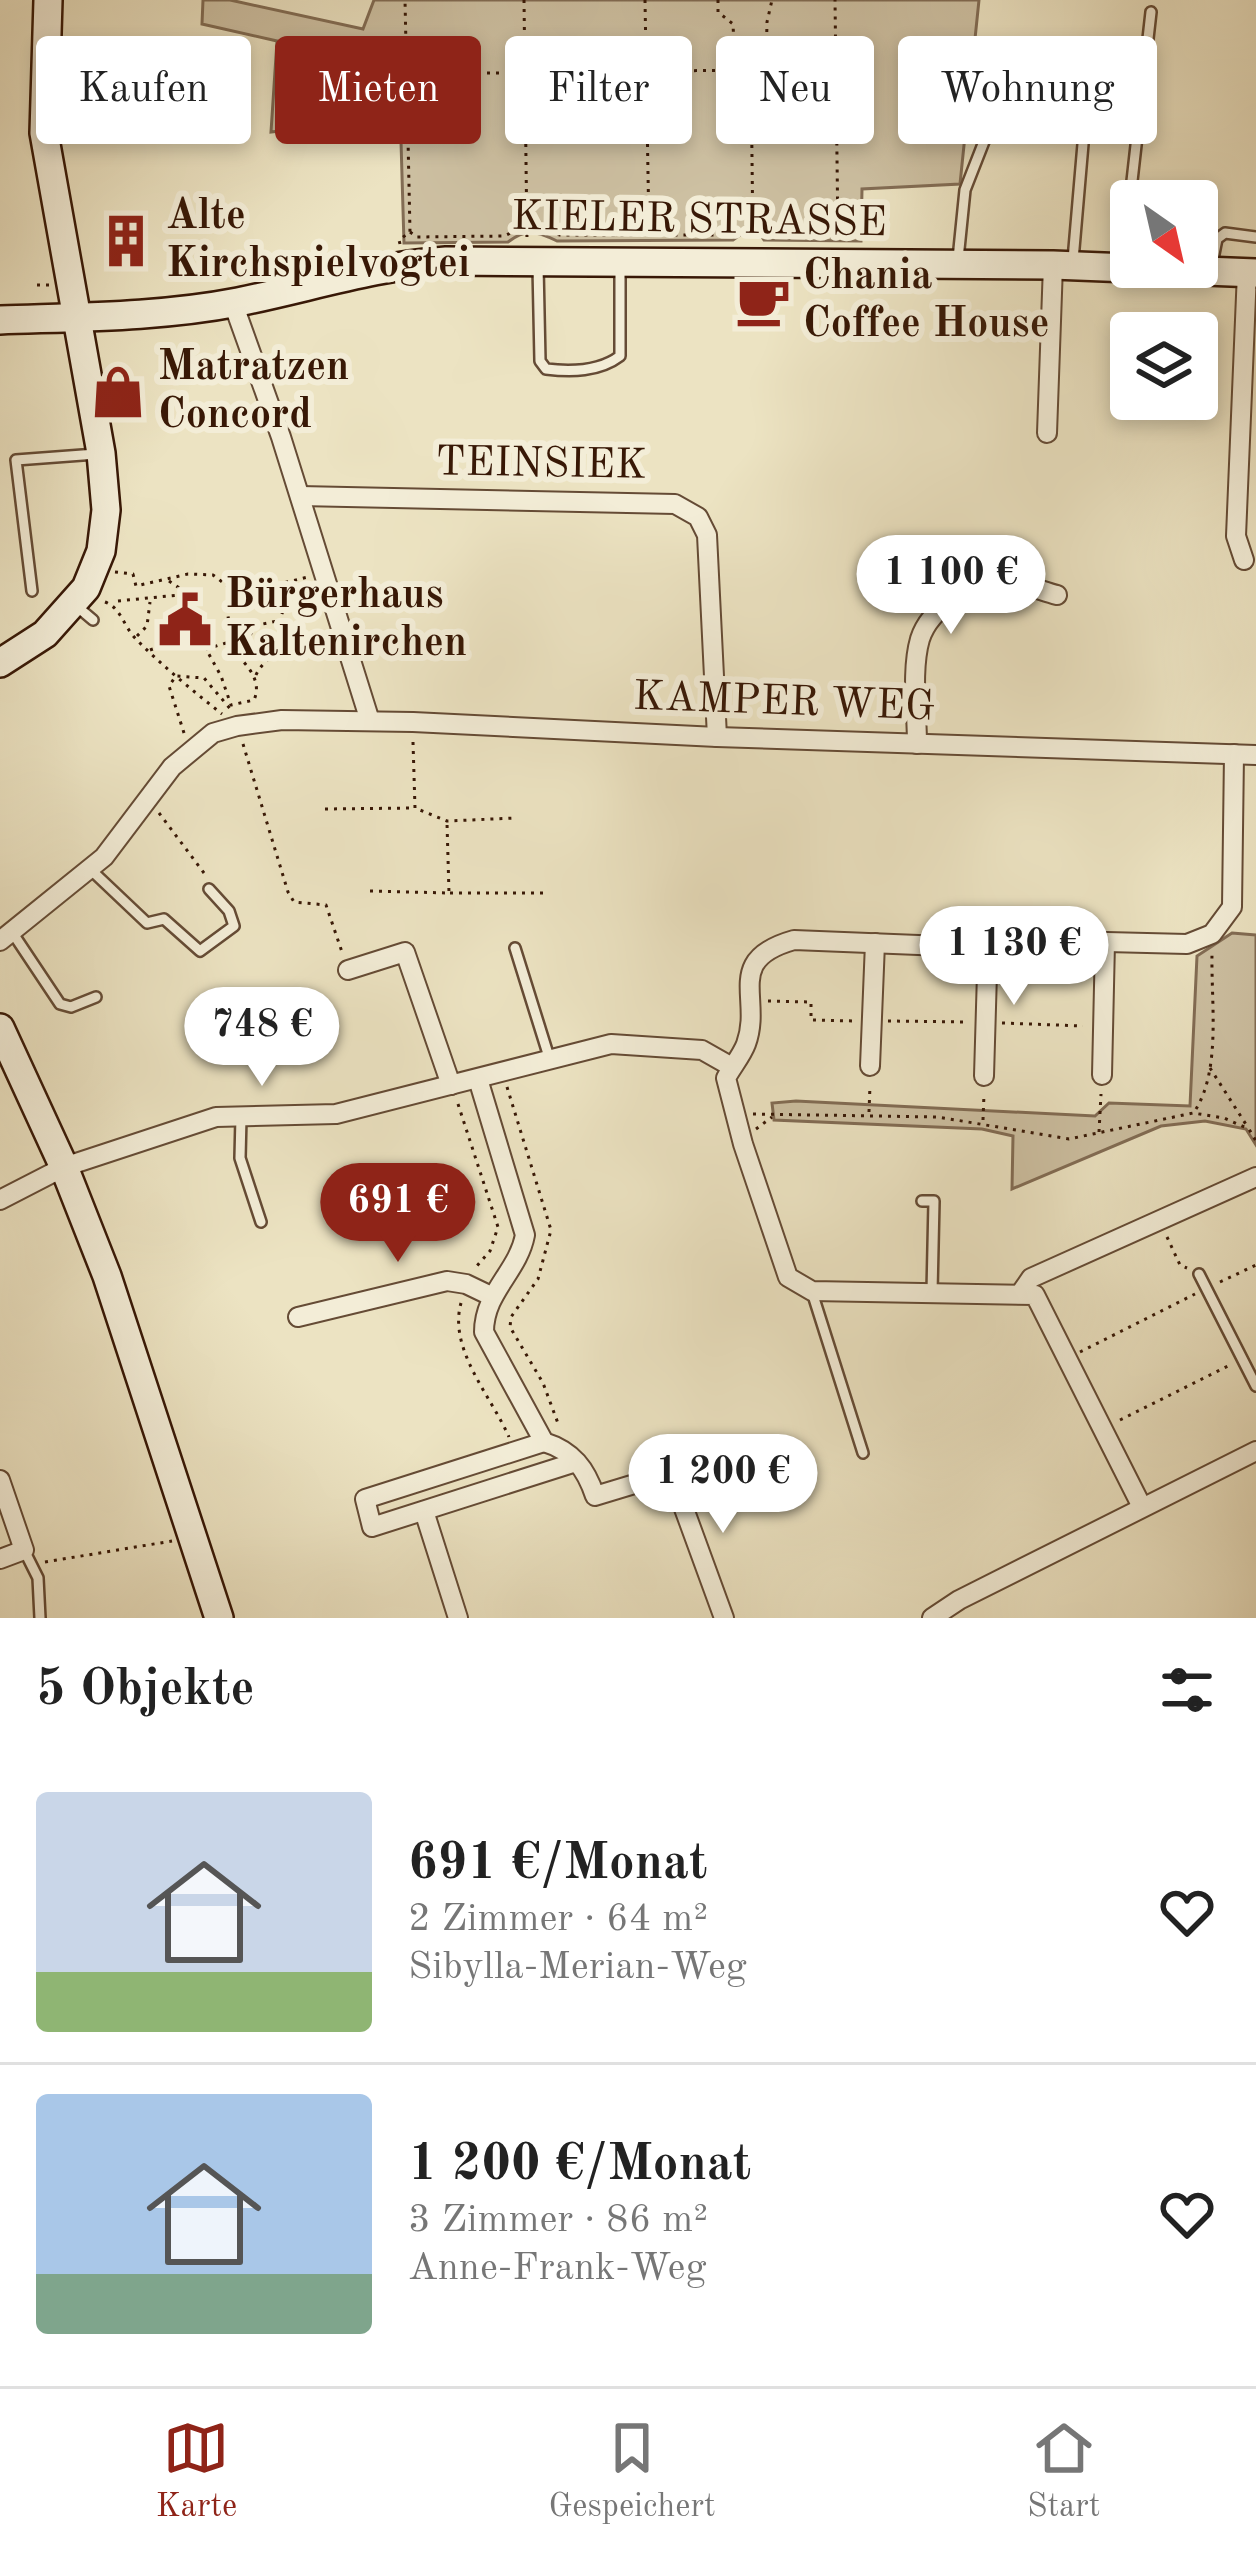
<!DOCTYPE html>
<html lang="de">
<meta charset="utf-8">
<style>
:root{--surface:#fff;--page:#f2f2f2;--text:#222;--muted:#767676;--line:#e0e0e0;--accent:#8f2418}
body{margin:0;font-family:"Old Standard TT",serif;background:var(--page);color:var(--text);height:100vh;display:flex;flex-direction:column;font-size:45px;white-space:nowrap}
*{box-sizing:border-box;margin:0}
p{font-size:39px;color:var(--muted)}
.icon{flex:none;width:66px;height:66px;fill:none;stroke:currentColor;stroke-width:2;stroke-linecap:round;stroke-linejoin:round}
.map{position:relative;height:1618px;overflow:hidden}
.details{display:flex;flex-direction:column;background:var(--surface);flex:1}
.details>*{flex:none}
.top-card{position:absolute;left:36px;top:36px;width:1185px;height:108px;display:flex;gap:24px}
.needle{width:78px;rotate:146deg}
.tools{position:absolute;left:1110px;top:180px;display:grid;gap:24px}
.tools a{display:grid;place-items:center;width:108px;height:108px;border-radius:12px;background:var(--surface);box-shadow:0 6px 18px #0003;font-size:60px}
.price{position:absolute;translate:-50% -102px;padding:0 27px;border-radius:42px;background:#fff;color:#222;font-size:39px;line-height:78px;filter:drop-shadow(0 3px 6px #0008)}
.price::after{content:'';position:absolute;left:50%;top:72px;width:36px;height:27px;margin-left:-18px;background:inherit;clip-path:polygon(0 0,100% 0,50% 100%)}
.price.on{background:var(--accent);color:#fff}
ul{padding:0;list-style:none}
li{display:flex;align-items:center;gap:36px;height:300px;padding:0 36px}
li+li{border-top:3px solid var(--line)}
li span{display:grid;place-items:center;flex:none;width:336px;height:240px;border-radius:12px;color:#555}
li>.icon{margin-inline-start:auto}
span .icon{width:144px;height:144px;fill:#fffc;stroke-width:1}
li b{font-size:51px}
h2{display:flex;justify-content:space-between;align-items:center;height:144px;padding:0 36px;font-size:51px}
.pill{padding:0 42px;border-radius:12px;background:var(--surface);box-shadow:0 6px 18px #0003;font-size:42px;line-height:108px}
.pill.on{background:var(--accent);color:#fff}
.dock{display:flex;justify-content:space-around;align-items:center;height:168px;border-top:3px solid var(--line);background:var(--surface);font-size:33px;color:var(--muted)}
.dock a{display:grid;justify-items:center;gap:6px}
.dock .on{color:var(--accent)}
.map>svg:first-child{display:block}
.green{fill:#cdc0a2;stroke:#826c54;stroke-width:3}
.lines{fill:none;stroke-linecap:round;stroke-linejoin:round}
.lane-casing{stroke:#654b35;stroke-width:14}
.street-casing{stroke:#654b35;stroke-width:22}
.secondary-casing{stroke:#381806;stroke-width:32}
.path{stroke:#381806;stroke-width:3;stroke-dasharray:3 6;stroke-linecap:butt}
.lane{stroke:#f3edd7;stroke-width:9}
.street{stroke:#f3edd7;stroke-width:18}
.secondary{stroke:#f3edd7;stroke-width:27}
.labels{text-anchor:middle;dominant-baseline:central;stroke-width:12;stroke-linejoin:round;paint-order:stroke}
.poi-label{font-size:42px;font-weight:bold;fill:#381806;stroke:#f3edd7;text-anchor:start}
.street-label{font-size:42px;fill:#381806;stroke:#f3edd7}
</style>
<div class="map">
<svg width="1256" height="1618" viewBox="0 0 1256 1618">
<rect width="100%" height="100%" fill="#ece3c2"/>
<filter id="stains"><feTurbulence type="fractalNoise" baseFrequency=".00167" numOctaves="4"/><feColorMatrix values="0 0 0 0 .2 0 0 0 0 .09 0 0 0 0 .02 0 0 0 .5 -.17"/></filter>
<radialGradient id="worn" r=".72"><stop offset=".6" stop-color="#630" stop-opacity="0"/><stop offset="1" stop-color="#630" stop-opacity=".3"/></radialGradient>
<!-- green -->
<g class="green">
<path d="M203,0H230L363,29L374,0H979L960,184L862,189L861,241L764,240L758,231L747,230L733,240L557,241C537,231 526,228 508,242L404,243L398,39L362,40L339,124L271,132L277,41L202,24Z"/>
<polygon points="1232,933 1256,935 1256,1145 1246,1129 1205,1121 1161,1126 1012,1189 1013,1136 982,1129 774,1120 772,1103 796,1101 1095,1116 1109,1103 1190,1106 1197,956"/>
</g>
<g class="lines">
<defs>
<g id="lane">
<path d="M958,259L965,190L985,139C1026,121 1025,116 1033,72L1028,68L993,65"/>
<polyline points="1073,260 1083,144"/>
<polyline points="1123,261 1151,12"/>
<path d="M538,266L540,361L546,369C571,372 599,372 620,356V267"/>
<polyline points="1211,269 1217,239 1225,233 1256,237"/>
<polyline points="32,591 16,460 96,454"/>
<polyline points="74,604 93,620"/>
<polyline points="89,868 147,923 164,919 200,951 234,926 229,911 209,889"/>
<polyline points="12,932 60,1004 71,1007 96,997"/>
<polyline points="515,948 549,1057"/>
<polyline points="241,1117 240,1158 261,1222"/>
<polyline points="922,1201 934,1201 932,1292"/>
<polyline points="1199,1274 1256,1386"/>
<polyline points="812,1292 863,1453"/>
<polyline points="24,1550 38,1578 40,1618"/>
</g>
<g id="street">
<polyline points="233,303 281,437 370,721"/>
<polyline points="1047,433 1053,265"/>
<polyline points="300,496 675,504 698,517 707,535 717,737"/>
<polyline points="1244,560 1236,536 1247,272"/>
<path d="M917,744C917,712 911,670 920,639C930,608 970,583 1002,582C1019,581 1041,591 1057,595"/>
<polyline points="0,941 104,857 172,767 213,733 237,726 282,720 413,722 717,737 1256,755"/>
<polyline points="348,970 405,952 451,1085"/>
<polyline points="870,1066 875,943"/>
<polyline points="1102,1075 1105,942"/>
<polyline points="984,1076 988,939"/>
<path d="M478,1079L525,1235C518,1272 484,1292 484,1332L544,1442C573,1451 586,1469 595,1496L671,1473L724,1618"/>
<polyline points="0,1200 64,1167 216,1117 336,1114 611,1044 702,1050 732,1067"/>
<polyline points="1020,1294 1031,1278 1256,1177"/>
<polyline points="298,1317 447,1281 466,1284 491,1296"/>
<polyline points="544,1442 365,1499 372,1527 576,1462"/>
<polyline points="0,1480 24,1550 0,1559"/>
<path d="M1142,1507L1035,1295L812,1291L788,1277L743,1144L726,1078C732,1067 742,1055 746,1044C763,998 723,960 794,940L968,947L988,939L1187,944L1212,934L1232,907L1234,754"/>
<polyline points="424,1511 458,1618"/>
<polyline points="932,1618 959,1600 1256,1451"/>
</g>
<g id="secondary">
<path d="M0,320C78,317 161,317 238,302C308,288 375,266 446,261L1053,265L1256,273"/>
<polyline points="0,663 45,634 86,588 101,551 106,510 101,453 44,133 48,0"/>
<polyline points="0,1028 64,1167 107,1276 219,1618"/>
</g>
</defs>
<!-- lane casing -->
<use href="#lane" class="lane-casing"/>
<!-- street casing -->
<use href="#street" class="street-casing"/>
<!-- secondary casing -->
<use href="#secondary" class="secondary-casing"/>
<!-- path -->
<g class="path">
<polyline points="524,0 527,241"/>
<polyline points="645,0 649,231"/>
<polyline points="718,0 718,12 733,24 735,67"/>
<polyline points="766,68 767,22 772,0"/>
<polyline points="751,73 753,243"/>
<polyline points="406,74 835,69"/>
<polyline points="410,232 417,237 504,236 528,225 560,235 730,235 744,227 761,226 772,236 838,237 835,0"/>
<polyline points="400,244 399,240 410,232 405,0"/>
<polyline points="37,285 51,285"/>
<polyline points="115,572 133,574 136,586 188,574 213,575 238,594 308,577"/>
<polyline points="169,581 198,601"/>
<polyline points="118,601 189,594"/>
<path d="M105,602C121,608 123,625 135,638C161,665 192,690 222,714"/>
<polyline points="233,633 249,636 258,625 277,621"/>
<polyline points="137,636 147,626 150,602"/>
<polyline points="250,638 256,651 274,653"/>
<path d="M226,643L206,649L221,676L231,705L254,700C264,677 241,660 226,643L230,632L227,608L237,596"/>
<polyline points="150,650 170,643 204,648"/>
<path d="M256,675C265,654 295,648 279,622L292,586"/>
<polyline points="184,733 169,686 176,676 204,678 233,712"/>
<polyline points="413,742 415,808 447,821 516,818"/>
<polyline points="243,744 288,892 294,902 326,905 342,952"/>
<polyline points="325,809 413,808"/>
<polyline points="159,813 207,877"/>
<polyline points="370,891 449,893 447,823"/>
<polyline points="450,893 545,893"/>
<polyline points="768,1001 811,1002 811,1020 855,1021"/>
<polyline points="888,1021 969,1022"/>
<polyline points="1002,1023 1083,1026"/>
<polyline points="1210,1068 1247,1126"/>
<polyline points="507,1087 551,1230 538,1279 511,1317 510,1327 543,1383 559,1426"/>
<polyline points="458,1104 498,1227 490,1251 476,1267"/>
<path d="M1196,1109C1221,1068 1211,1002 1212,954"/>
<polyline points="869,1112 870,1085"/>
<polyline points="753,1114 938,1117 1069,1139 1193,1113 1224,1118 1249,1129 1256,1141"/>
<polyline points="983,1120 984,1094"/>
<polyline points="756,1129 772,1117"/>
<polyline points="1099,1132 1101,1094"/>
<polyline points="1167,1237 1180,1265 1187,1268"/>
<polyline points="1220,1282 1256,1265"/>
<path d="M461,1303C448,1349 491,1396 509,1437"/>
<polyline points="1080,1352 1195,1294"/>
<polyline points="1120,1420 1230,1365"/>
<polyline points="45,1562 172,1541"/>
</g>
<!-- lane -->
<use href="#lane" class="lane"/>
<!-- street -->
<use href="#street" class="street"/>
<!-- secondary -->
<use href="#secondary" class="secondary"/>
</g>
<!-- icons -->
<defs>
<symbol id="building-bare" viewBox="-9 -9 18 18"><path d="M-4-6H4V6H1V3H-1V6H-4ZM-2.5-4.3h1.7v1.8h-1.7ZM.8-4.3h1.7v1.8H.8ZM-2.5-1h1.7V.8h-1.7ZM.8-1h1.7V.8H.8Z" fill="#8f2418" stroke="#f3edd7" stroke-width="2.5" paint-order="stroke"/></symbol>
<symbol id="cafe-bare" viewBox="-9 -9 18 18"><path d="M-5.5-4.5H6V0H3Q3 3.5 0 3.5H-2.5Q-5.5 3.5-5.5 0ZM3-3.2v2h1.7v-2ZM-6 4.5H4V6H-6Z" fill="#8f2418" stroke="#f3edd7" stroke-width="2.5" paint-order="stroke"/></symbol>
<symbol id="shop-bare" viewBox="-9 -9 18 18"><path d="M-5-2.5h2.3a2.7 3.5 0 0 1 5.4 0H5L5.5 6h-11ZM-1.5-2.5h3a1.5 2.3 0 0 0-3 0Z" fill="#8f2418" stroke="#f3edd7" stroke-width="2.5" paint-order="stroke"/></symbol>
<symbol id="civic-bare" viewBox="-9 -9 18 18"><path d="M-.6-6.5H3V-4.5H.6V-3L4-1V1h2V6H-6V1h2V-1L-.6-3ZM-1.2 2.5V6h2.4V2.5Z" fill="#8f2418" stroke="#f3edd7" stroke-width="2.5" paint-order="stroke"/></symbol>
</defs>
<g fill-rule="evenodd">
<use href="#building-bare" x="88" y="203" width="76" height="76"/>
<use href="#cafe-bare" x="725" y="263" width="76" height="76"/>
<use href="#shop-bare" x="80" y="354" width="76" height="76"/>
<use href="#civic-bare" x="147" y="582" width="76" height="76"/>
</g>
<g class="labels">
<!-- poi labels -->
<g class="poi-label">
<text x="166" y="217">Alte<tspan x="166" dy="48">Kirchspielvogtei</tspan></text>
<text x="803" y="277">Chania<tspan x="803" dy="48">Coffee House</tspan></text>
<text x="158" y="368">Matratzen<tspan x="158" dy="48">Concord</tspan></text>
<text x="225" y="596">Bürgerhaus<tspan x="225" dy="48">Kaltenirchen</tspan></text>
</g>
<!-- street labels -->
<g class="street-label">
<text transform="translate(699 221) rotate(1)">KIELER STRASSE</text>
<text transform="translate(541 465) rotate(1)">TEINSIEK</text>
<text transform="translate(784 703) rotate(2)">KAMPER WEG</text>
</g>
</g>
<rect width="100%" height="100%" filter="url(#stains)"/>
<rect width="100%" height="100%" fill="url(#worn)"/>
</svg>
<div class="tools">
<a><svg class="needle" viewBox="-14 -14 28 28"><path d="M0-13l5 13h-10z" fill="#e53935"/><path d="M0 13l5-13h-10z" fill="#767676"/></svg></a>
<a><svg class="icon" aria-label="layers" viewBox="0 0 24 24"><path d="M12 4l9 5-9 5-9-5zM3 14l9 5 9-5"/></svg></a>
</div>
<b class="price" style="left:951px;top:637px">1 100 €</b>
<b class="price" style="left:1014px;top:1008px">1 130 €</b>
<b class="price" style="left:262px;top:1089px">748 €</b>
<b class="price on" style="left:398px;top:1265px">691 €</b>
<b class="price" style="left:723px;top:1536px">1 200 €</b>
<div class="top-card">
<a class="pill">Kaufen</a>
<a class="pill on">Mieten</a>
<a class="pill">Filter</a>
<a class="pill">Neu</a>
<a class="pill">Wohnung</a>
</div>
</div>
<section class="details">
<h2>5 Objekte<svg class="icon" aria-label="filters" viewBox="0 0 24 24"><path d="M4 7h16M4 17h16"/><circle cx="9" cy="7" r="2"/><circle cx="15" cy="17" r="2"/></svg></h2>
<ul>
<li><span style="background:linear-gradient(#c9d6e8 75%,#8fb573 0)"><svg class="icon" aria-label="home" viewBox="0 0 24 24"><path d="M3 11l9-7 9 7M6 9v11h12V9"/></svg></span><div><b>691 €/Monat</b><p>2 Zimmer · 64 m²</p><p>Sibylla-Merian-Weg</p></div><svg class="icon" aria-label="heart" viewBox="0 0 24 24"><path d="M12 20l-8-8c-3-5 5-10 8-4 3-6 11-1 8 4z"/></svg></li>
<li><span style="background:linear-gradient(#a9c7e8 75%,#7fa58c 0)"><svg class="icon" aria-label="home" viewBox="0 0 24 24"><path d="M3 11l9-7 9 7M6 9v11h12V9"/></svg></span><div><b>1 200 €/Monat</b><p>3 Zimmer · 86 m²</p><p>Anne-Frank-Weg</p></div><svg class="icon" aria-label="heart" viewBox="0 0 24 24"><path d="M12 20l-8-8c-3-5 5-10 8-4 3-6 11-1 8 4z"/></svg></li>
</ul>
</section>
<nav class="dock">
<a class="on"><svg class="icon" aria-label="map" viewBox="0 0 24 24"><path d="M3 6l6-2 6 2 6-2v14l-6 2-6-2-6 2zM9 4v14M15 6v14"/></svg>Karte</a>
<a><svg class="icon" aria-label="saved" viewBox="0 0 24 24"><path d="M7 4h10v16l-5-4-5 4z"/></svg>Gespeichert</a>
<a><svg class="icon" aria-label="home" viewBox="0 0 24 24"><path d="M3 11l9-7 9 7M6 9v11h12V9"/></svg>Start</a>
</nav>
